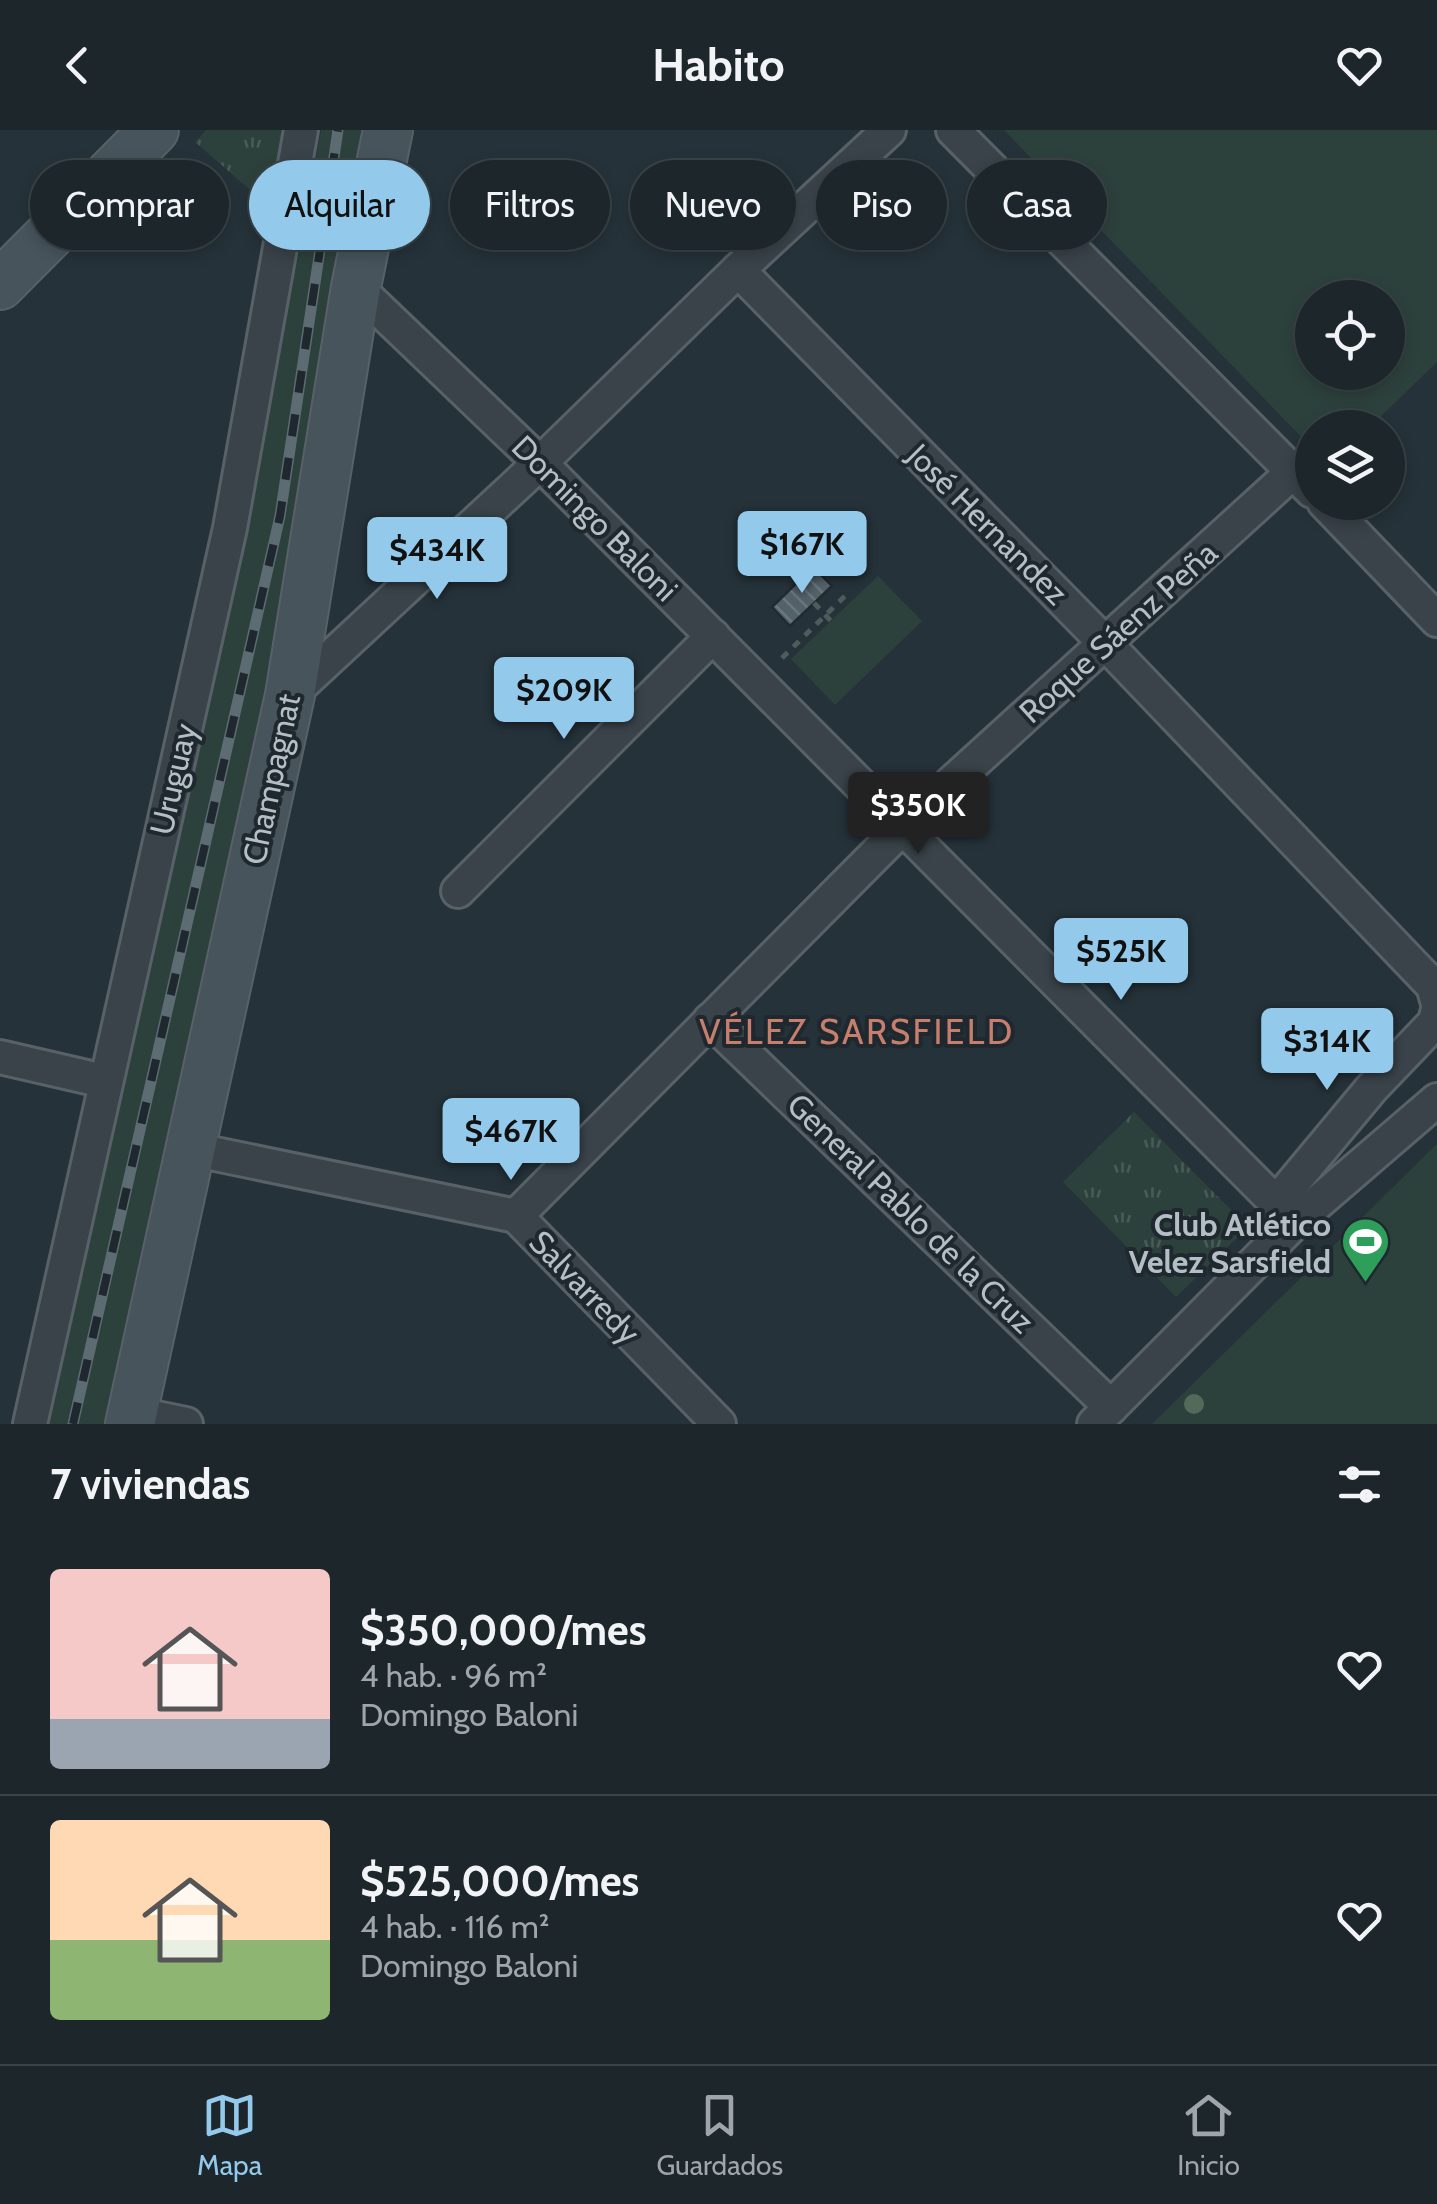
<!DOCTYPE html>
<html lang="es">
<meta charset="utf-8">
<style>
:root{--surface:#1c262b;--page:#252e33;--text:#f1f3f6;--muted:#a0a5a9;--line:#3a4347;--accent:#93c9eb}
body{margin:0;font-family:Cabin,sans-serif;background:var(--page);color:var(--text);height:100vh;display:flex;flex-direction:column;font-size:38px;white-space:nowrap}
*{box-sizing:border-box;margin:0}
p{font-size:32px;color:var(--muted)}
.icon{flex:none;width:55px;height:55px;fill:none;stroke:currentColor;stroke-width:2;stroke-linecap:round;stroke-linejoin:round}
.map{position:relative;height:1294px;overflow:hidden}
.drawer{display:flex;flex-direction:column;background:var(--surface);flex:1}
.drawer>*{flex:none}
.top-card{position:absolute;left:30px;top:30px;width:1378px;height:90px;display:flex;gap:20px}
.controls{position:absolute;left:1295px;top:150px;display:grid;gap:20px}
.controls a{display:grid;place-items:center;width:110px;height:110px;border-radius:50%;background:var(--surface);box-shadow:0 5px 15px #0003,0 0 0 2px var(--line);font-size:50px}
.price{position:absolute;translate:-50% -85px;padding:0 22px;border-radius:10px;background:var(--accent);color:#111;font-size:32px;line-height:65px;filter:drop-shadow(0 2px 5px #0008)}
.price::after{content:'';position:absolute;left:50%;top:60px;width:30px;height:22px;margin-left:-15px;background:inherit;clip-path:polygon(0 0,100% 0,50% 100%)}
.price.on{background:#222;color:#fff}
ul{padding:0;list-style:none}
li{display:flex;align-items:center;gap:30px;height:250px;padding:0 50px}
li+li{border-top:2px solid var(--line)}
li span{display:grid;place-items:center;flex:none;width:280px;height:200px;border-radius:10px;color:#555}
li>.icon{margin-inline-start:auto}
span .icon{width:120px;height:120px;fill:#fffc;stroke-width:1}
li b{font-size:42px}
h2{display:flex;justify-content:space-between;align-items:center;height:120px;padding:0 50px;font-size:42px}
.pill{padding:0 35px;border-radius:45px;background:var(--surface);box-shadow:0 5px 15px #0003,0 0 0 2px var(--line);font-size:35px;line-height:90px}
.pill.on{background:var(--accent);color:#111}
header{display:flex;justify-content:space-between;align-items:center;height:130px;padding:0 50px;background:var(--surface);font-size:45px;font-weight:700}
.menu{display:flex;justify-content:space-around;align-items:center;height:140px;border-top:2px solid var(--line);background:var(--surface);font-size:28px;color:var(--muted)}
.menu a{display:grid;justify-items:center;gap:5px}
.menu .on{color:var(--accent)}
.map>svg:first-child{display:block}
.grass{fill:#2d413c;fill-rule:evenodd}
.park{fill:url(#park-tufts)}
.building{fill:url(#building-back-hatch);stroke:#202a30;stroke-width:2.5}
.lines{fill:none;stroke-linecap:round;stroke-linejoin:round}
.street-casing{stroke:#576167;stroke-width:38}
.secondary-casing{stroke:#576167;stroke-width:52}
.path{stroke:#4c5d5b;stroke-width:5;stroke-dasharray:8 8;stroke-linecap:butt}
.street{stroke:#394349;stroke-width:32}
.secondary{stroke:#47545c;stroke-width:48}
.rail-casing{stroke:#5d6b72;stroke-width:11}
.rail{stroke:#1e282e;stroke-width:8;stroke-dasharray:22;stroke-linecap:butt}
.tree{fill:#516a5a}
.labels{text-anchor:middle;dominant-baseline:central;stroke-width:8;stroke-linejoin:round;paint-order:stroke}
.street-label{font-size:32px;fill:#b4bfc5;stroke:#1e282e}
.poi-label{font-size:32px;font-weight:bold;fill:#b4bfc5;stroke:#1e282e;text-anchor:end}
.neighbourhood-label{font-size:35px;letter-spacing:2.5px;fill:#c77f6d;stroke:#1e282e}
</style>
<header><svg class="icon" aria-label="back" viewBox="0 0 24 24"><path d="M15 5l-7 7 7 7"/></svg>Habito<svg class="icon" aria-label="heart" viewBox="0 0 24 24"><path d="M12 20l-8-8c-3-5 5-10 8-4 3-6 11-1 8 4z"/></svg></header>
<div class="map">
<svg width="1437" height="1294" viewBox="0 0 1437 1294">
<defs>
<pattern id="park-tufts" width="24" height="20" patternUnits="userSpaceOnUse" patternTransform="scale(2.5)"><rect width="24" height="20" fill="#2d413c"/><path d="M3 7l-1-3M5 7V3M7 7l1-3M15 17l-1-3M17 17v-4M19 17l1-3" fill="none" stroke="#495b57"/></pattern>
<pattern id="building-back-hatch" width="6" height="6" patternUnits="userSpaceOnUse" patternTransform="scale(2.5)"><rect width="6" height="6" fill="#536169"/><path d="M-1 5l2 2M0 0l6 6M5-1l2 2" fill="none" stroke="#69767d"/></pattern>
</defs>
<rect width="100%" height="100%" fill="#253239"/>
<!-- grass -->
<g class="grass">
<polygon points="321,0 384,0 366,105 112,1294 43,1294 230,452 300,118"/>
<path d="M1004,0H1437V232L1370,297L1312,298V318ZM1312,168H1388V242H1312Z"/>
<polygon points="878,446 922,491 835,575 791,529"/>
<polygon points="1437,1014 1437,1294 1152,1294"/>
</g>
<!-- park -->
<g class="park">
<polygon points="206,0 289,0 272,79 195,12"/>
<polygon points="1134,982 1240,1089 1240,1105 1176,1167 1063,1052"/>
</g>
<!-- building -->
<polygon class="building" points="813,437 832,456 790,496 772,477"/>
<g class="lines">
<defs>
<g id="street">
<polyline points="953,0 1312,361"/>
<polyline points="738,140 1106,514 1433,856 1437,870"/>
<polyline points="356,157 540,333 1295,1092"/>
<polyline points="1324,372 1437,490"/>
<polyline points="290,565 540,333 738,140 889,0"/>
<polyline points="458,761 713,506"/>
<polyline points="710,890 1111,1277"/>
<polyline points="0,927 104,951"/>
<polyline points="191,1019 516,1086 719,1294"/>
<polyline points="1276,1073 1371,959 1435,892 1437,883"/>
<polyline points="516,1086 903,697 1294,341"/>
<polyline points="132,1283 186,1294"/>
<polyline points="30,1294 230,398 301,0"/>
<polyline points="1094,1294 1295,1092 1437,970"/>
</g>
<g id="secondary">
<polyline points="0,155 154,0"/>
<polyline points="130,1294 290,565 356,157 388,0"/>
</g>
</defs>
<!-- street casing -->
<use href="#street" class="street-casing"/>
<!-- secondary casing -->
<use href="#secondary" class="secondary-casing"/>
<!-- path -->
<g class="path">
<polyline points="814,473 831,491"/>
<polyline points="782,528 848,463"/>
</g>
<!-- street -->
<use href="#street" class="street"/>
<!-- secondary -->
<use href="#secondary" class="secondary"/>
<defs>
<polyline id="rail" points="73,1294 280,386 338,0"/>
</defs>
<!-- rail casing -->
<use href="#rail" class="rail-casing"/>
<!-- rail -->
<use href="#rail" class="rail"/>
</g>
<!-- trees -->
<circle class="tree" cx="1194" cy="1274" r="10"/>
<!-- icons -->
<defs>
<symbol id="stadium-pin" viewBox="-11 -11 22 30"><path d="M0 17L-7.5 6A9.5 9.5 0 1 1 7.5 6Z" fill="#2e9e5b" stroke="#1e282e"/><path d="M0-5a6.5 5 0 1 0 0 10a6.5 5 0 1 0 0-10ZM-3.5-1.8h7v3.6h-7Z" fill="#fff"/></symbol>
</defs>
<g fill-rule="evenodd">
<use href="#stadium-pin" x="1338" y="1084" width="55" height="75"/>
</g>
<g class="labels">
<!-- street labels -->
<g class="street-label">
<text transform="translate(595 388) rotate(45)">Domingo Baloni</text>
<text transform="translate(988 394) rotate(45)">José Hernandez</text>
<text transform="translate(1118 502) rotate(-42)">Roque Sáenz Peña</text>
<text transform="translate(173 649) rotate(-77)">Uruguay</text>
<text transform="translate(271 649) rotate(-78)">Champagnat</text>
<text transform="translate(911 1083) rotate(44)">General Pablo de la Cruz</text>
<text transform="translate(585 1157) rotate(46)">Salvarredy</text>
</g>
<!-- poi labels -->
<g class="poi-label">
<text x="1331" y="1094">Club Atlético<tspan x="1331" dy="37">Velez Sarsfield</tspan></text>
</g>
<!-- neighbourhood labels -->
<g class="neighbourhood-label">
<text x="857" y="901">VÉLEZ SARSFIELD</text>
</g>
</g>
</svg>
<div class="controls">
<a><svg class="icon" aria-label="locate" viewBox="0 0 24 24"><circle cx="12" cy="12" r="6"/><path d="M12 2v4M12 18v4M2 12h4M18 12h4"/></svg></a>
<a><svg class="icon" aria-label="layers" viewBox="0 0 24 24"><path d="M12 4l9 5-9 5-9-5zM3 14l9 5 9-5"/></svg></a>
</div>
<b class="price" style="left:802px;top:466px">$167K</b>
<b class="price" style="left:437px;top:472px">$434K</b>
<b class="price" style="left:564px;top:612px">$209K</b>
<b class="price on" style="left:918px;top:727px">$350K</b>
<b class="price" style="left:1121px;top:873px">$525K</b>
<b class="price" style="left:1327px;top:963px">$314K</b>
<b class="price" style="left:511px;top:1053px">$467K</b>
<div class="top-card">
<a class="pill">Comprar</a>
<a class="pill on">Alquilar</a>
<a class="pill">Filtros</a>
<a class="pill">Nuevo</a>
<a class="pill">Piso</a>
<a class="pill">Casa</a>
</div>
</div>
<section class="drawer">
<h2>7 viviendas<svg class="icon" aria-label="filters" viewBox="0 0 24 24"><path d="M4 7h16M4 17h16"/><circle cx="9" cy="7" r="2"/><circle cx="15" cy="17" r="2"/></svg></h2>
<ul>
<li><span style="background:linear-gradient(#f6c9c9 75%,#9aa5b1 0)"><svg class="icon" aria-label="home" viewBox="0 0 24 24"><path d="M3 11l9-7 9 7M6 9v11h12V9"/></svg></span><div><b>$350,000/mes</b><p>4 hab. · 96 m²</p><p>Domingo Baloni</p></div><svg class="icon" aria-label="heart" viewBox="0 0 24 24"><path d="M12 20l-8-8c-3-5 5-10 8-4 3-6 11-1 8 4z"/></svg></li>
<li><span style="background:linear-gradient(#ffd9b3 60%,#8fb573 0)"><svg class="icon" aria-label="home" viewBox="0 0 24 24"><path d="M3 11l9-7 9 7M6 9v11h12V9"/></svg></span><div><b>$525,000/mes</b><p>4 hab. · 116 m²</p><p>Domingo Baloni</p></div><svg class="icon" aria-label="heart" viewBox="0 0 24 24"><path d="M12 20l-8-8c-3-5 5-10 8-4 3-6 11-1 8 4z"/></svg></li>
</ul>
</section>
<nav class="menu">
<a class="on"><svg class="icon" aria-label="map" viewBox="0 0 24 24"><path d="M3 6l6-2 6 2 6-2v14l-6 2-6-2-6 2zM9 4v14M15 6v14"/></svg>Mapa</a>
<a><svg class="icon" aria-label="saved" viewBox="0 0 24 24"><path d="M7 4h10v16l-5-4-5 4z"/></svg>Guardados</a>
<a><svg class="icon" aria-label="home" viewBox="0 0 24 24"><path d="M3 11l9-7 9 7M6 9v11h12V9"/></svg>Inicio</a>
</nav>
